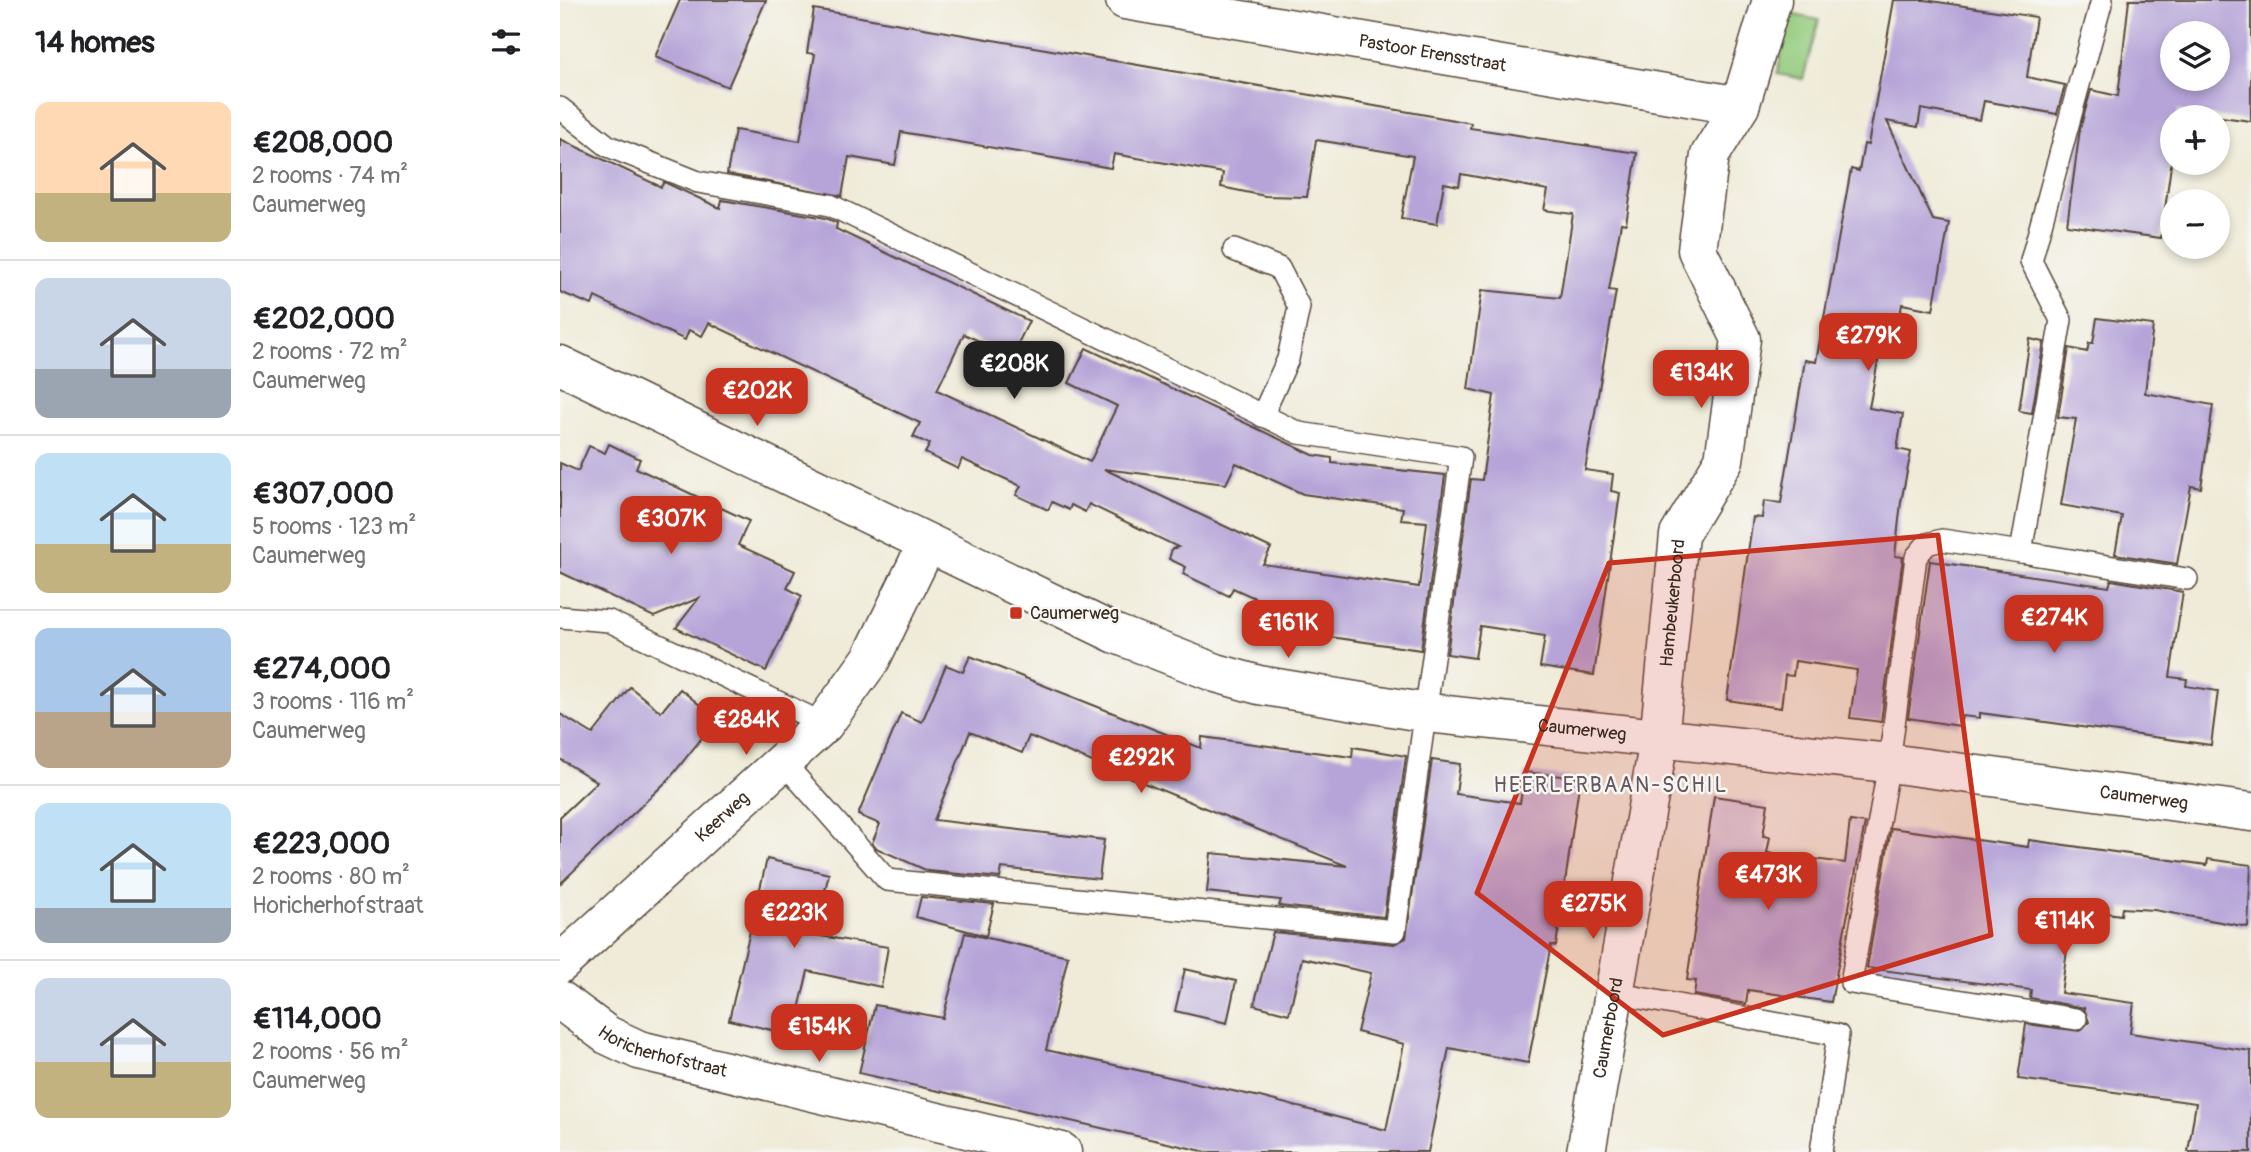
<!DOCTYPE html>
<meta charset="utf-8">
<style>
:root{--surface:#fff;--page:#f2f2f2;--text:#202124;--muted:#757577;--line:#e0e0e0;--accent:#c8321e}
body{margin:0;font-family:Pangolin,sans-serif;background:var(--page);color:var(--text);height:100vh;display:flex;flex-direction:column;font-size:26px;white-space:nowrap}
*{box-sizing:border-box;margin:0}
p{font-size:23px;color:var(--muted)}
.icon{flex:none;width:38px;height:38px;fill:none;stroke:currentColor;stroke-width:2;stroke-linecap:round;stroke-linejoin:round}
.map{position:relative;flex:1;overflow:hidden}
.side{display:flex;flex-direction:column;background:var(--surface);width:560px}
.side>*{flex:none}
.buttons{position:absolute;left:1600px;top:21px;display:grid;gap:14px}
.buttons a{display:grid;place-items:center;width:70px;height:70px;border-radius:50%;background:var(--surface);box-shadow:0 4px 10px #0003;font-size:35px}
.price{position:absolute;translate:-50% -60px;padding:0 16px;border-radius:14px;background:var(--accent);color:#fff;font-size:23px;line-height:46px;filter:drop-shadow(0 2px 4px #0008)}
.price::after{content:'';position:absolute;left:50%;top:42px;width:21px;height:16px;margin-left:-10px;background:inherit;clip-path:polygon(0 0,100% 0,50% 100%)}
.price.on{background:#222;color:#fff}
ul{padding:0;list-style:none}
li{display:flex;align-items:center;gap:21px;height:175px;padding:0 35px}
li+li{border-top:2px solid var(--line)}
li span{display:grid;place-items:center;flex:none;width:196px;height:140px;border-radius:14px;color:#555}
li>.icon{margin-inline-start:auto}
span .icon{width:84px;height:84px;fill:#fffc;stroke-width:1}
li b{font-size:30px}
h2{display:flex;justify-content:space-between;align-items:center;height:84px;padding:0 35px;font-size:30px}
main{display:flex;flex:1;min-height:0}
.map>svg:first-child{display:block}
.green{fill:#92ca7c;stroke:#667a4d;stroke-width:2}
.building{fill:#b6a4d8;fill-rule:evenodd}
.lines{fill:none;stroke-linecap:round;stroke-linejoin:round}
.service-casing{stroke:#56473a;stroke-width:24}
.minor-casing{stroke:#56473a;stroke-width:41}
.service{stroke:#fff;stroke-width:21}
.minor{stroke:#fff;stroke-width:38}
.marked{fill:#c8321e;fill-opacity:0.2;stroke:#c8321e;stroke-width:5;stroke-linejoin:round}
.poi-dot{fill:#c8321e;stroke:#f6f6f2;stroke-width:2.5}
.labels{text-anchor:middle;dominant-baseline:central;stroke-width:5;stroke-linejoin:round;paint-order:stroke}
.street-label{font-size:18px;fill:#3b2a1e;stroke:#f6f6f2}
.poi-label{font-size:18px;fill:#3b2a1e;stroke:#f6f6f2;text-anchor:start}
.quarter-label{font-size:21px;letter-spacing:2px;fill:#66555f;stroke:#f6f6f2}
</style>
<main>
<section class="side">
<h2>14 homes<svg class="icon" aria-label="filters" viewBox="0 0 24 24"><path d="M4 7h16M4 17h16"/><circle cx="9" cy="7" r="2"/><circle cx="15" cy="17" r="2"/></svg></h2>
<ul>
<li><span style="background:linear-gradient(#ffd9b3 65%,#c2b280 0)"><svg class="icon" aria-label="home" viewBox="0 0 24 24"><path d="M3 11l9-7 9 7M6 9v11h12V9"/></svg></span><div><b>€208,000</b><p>2 rooms · 74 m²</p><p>Caumerweg</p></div></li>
<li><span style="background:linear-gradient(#c9d6e8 65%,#9aa5b1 0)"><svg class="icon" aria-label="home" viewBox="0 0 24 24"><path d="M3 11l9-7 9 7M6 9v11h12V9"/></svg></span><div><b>€202,000</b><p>2 rooms · 72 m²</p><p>Caumerweg</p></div></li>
<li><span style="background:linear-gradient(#bfe0f5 65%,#c2b280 0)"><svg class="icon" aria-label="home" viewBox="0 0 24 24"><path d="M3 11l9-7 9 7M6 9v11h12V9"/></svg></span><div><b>€307,000</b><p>5 rooms · 123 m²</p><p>Caumerweg</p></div></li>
<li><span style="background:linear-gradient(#a9c7e8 60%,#b9a48a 0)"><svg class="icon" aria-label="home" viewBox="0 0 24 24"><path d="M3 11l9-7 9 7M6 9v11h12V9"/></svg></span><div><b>€274,000</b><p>3 rooms · 116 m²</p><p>Caumerweg</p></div></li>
<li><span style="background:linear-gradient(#bfe0f5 75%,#9aa5b1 0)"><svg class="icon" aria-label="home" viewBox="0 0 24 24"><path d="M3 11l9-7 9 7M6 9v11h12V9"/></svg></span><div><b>€223,000</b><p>2 rooms · 80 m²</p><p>Horicherhofstraat</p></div></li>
<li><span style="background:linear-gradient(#c9d6e8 60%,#c2b280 0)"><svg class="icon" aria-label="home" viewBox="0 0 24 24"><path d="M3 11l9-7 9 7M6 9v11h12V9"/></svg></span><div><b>€114,000</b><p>2 rooms · 56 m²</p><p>Caumerweg</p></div></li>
</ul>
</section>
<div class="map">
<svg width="1691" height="1152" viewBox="0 0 1691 1152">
<rect width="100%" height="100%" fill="#f6f6f2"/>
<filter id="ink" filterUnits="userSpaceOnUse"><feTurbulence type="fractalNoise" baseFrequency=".0143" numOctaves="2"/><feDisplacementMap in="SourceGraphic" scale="14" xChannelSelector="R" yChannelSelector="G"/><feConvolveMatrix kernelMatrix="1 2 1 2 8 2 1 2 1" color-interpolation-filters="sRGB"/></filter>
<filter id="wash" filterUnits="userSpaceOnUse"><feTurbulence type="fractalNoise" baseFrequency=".00686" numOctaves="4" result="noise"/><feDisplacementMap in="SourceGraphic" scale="28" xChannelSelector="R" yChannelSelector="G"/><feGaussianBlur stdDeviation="1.57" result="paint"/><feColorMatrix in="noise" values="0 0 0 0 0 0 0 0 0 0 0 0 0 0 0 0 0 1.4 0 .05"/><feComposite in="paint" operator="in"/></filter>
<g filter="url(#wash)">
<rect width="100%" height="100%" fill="#f0ebd8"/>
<!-- green -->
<polygon class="green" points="1230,14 1259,20 1243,79 1217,74"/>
<g id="blocks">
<!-- building -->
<g class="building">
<polygon points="120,0 206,0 168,87 95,57"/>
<polygon points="1334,0 1365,0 1476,17 1467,77 1505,85 1497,114 1424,101 1420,120 1361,109 1358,127 1327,121 1373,220 1389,223 1373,310 1342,304 1339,322 1326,319 1309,408 1343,414 1337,449 1351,452 1341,502 1335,556 1343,557 1321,722 1290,718 1297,670 1235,661 1233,676 1225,675 1221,708 1167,700 1193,517 1202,518 1204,501 1221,503 1245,360 1256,362 1291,169 1299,171 1304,144 1308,145"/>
<path d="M1569,0H1691V121L1618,111L1617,117H1612V158L1601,238L1507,225L1520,129L1531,90L1558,96ZM1612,33H1657V79H1612Z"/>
<polygon points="254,9 855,113 911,123 910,128 1077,153 1066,224 1061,223 1049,290 1056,291 1025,470 1053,474 1051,491 1060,493 1034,675 980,667 985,636 920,626 915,658 887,654 911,479 922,480 934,395 908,389 922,290 1000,298 1013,214 984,210 988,190 901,174 899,186 884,183 877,224 841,218 853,156 776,143 756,140 747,197 705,196 661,187 663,173 554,154 551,168 341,132 335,165 289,157 282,196 167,174 175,130 240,141 255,54 247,53"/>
<path d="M0,139L101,187L104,182L160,208L162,200L266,218L277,223L276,229L469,321L452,356L404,334L377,390L530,462L557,406L509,383L526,348L753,455L772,458V463L885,475L861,650L742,633L744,624L729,621L730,614L673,588L669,596L623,574L626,567L609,559L612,549L618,547L529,504L525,512L511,505L509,510L492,502L488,510L456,495L461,486L402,459L398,469L365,453L370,444L353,437L360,423L149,323L142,336L129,330L125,340L35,297L32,305L0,292ZM676,463L743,494L843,508L841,520L867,522L859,587L703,564L711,548L544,469L666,484Z"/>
<polygon points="1537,318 1593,325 1585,393 1653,405 1641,488 1631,486 1617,564 1555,554 1562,516 1501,505 1516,419 1498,417 1509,348 1527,352 1529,343 1533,343"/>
<polygon points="1470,339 1484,342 1472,413 1459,411"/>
<polygon points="49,444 80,459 76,468 189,521 178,545 235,571 227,588 242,596 206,671 116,628 139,598 94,617 0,572 0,463 18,471 29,446 45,453"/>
<polygon points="1370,561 1549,587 1551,580 1623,592 1610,677 1627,679 1626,686 1658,691 1651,745 1420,713 1420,718 1402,716 1400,726 1348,718"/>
<polygon points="410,656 641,748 642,737 792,757 793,747 846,756 824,917 719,906 721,900 647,892 651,853 787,866 469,736 462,753 410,732 374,820 544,840 539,879 442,868 440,878 368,871 316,848 312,843 320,824 298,815 341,713 362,722 386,665 403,672"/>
<polygon points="70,687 101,712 120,689 157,719 109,779 0,884 0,817 37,782 0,759 0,714 33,734"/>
<polygon points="872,760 900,764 896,794 960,803 965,772 1020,778 996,946 991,945 968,1063 889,1048 868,1152 647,1152 299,1073 315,1005 383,1018 405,933 508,956 486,1050 700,1097 826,1130 844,1044 797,1032 811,973 742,958 729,1014 694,1005 713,932 834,944 846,938"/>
<polygon points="1154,796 1208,804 1203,836 1210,837 1207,853 1285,863 1290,821 1305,823 1271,1002 1188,990 1186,1004 1134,995 1136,981 1127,980"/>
<polygon points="1331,828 1468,847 1469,840 1647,865 1648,859 1691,865 1688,927 1594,910 1562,908 1561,915 1513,908 1501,993 1574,1003 1570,1033 1691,1051 1691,1152 1628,1152 1636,1103 1458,1079 1466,1024 1520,1031 1529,1022 1524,1008 1470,998 1471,990 1307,968"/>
<polygon points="207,859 269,874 254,935 328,947 321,987 248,971 233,1035 169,1020"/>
<polygon points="361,897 434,904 426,936 356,917"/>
<polygon points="625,969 676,981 667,1023 615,1011"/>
</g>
</g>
</g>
<g filter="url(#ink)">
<use href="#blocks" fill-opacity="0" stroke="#56473a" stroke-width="2"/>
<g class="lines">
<defs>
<g id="service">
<polyline points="0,108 48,146 138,182 270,205 739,433 901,457 835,931 327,880 224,763"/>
<polyline points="674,250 719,268 739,307 728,359 702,416"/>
<polyline points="1461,552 1627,579"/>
<polyline points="0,617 49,621 264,724"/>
<polyline points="1054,993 1278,1035 1261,1152"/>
<polyline points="1516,1019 1291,983 1329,763 1356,557 1367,544 1382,540 1461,552 1501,320 1471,261 1542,0"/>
</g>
<g id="minor">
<path id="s1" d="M565,0L1180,106"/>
<path id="s2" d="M0,365L556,634L656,673L699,685L868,713L1329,763L1691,812"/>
<path id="s3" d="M0,964L264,724L311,659L367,544"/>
<path id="s4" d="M0,1000L47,1035L79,1050L502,1152"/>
<path id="s5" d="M1026,1152L1099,740L1119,535L1164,460L1181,339L1137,250L1150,155L1180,106L1212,0"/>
</g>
</defs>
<!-- service casing -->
<use href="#service" class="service-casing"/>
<!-- minor casing -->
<use href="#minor" class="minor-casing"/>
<!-- service -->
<use href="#service" class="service"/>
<!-- minor -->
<use href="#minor" class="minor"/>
</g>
</g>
<!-- marked area -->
<path class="marked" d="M1378,535L1431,935L1103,1035L917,893L1049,563Z"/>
<!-- markers -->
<rect class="poi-dot" x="449" y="606" width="14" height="14" rx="3.5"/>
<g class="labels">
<!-- street labels -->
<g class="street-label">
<text stroke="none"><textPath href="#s1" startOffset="312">Pastoor Erensstraat</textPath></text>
<text stroke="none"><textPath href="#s5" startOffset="556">Hambeukerboord</textPath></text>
<text stroke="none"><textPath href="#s2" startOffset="1096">Caumerweg</textPath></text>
<text stroke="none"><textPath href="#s2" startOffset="1662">Caumerweg</textPath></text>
<text stroke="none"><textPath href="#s3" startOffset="219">Keerweg</textPath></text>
<text stroke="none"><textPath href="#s5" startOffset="126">Caumerboord</textPath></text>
<text stroke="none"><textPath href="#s4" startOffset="117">Horicherhofstraat</textPath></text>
</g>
<!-- poi labels -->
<g class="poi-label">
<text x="470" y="613">Caumerweg</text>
</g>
<!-- quarter labels -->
<g class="quarter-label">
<text x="1051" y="785">HEERLERBAAN-SCHIL</text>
</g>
</g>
</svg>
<div class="buttons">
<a><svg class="icon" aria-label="layers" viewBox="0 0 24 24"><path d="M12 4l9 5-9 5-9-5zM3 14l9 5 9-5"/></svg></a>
<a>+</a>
<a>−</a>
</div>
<b class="price" style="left:1308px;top:373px">€279K</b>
<b class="price on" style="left:454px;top:401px">€208K</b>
<b class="price" style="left:1141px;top:410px">€134K</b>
<b class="price" style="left:197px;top:428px">€202K</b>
<b class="price" style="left:111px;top:556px">€307K</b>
<b class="price" style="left:1494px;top:655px">€274K</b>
<b class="price" style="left:728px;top:660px">€161K</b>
<b class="price" style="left:186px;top:757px">€284K</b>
<b class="price" style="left:581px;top:795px">€292K</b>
<b class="price" style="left:1208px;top:912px">€473K</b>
<b class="price" style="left:1033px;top:941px">€275K</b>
<b class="price" style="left:234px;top:950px">€223K</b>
<b class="price" style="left:1504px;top:958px">€114K</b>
<b class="price" style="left:259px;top:1064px">€154K</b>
</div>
</main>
